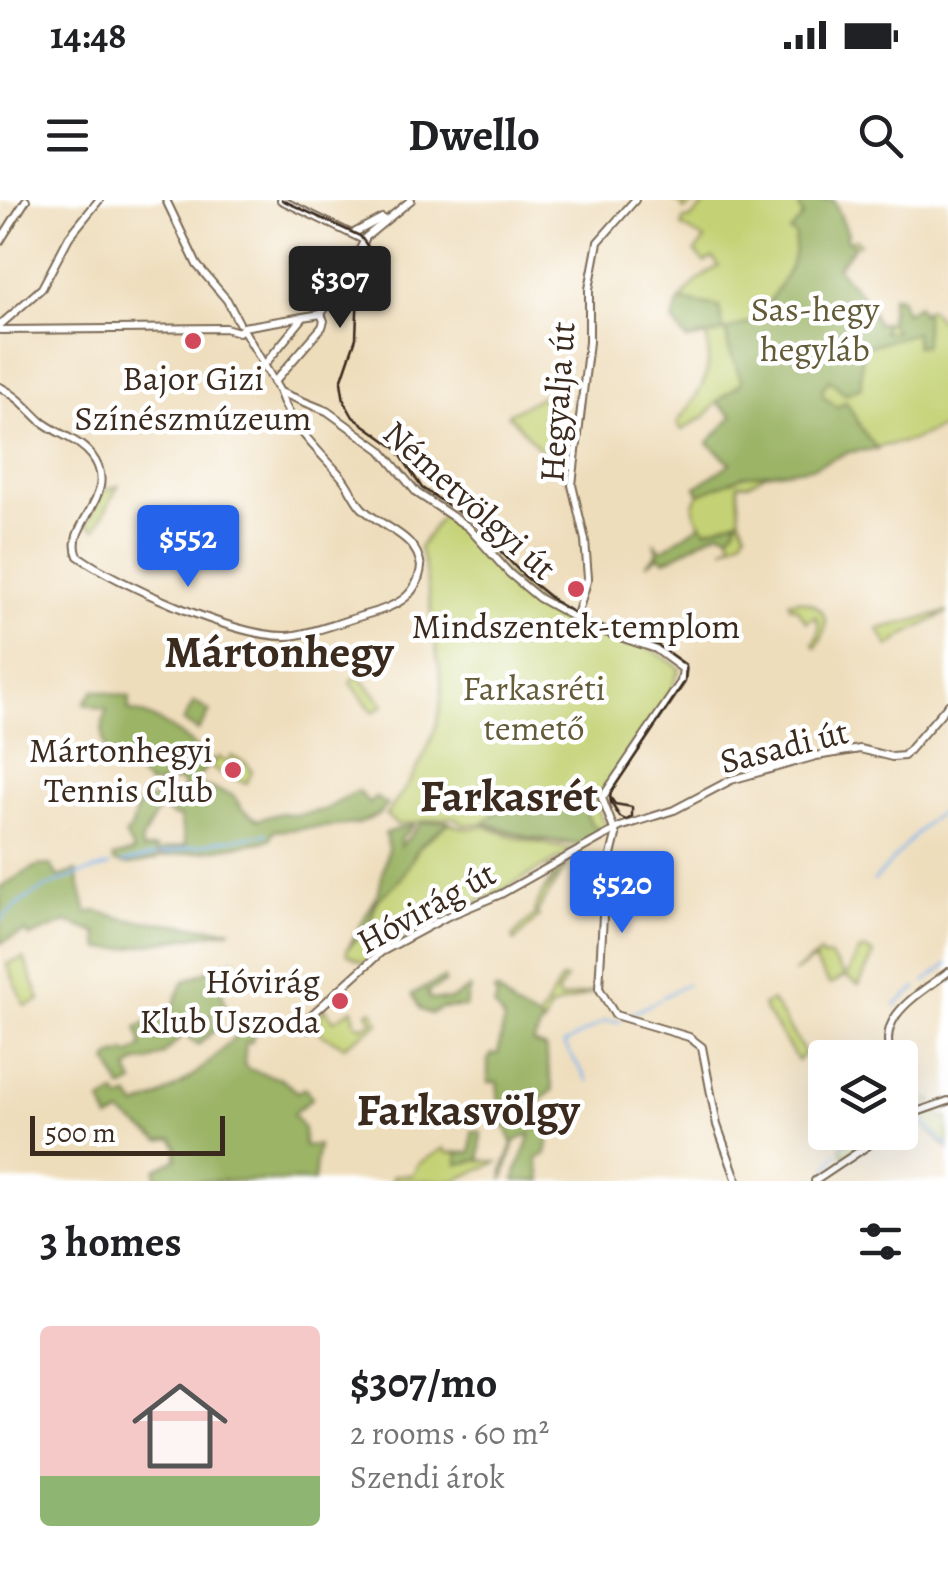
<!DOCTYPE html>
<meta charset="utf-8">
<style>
:root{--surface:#fff;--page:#f2f2f2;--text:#202124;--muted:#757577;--line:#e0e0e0;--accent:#2563eb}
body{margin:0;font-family:Alegreya,serif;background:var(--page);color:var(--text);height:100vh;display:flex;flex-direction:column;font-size:38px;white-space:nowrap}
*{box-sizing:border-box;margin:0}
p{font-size:32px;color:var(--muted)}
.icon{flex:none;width:55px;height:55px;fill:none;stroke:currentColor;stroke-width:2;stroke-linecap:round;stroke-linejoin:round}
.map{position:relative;height:981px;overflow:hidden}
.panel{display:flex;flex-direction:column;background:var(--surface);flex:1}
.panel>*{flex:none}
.buttons{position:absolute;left:808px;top:840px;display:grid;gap:20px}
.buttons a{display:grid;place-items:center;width:110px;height:110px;border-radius:10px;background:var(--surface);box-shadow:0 10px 40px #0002;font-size:50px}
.scale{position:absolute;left:30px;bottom:25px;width:195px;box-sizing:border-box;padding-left:10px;border:5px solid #3b2a1e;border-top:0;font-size:28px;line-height:35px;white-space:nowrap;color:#3b2a1e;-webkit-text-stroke:8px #fff;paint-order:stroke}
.price{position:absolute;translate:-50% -85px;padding:0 22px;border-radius:10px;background:var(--accent);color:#fff;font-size:32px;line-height:65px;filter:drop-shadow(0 2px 5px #0008)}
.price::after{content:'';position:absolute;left:50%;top:60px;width:30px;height:22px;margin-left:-15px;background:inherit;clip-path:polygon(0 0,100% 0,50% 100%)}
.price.on{background:#222;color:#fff}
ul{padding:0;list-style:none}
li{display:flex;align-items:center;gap:30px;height:250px;padding:0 40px}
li+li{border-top:2px solid var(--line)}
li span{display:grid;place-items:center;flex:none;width:280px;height:200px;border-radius:10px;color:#555}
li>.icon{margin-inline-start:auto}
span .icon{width:120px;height:120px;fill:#fffc;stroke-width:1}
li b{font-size:42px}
h2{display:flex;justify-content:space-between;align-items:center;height:120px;padding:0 40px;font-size:42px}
.status{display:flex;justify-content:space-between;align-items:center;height:70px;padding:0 50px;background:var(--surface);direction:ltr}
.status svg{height:28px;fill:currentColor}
header{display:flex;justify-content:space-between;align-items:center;height:130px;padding:0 40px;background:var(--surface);font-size:45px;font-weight:600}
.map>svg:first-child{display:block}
.green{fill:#c4d274;stroke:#807e49;stroke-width:2.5}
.forest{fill:#9bb466;stroke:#6b6f42;stroke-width:2.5}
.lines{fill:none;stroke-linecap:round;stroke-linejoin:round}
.stream{stroke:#7bb3eb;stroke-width:2.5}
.minor-casing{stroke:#7a6955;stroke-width:10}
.minor{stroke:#fff;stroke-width:6}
.tram{stroke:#3b2a1e;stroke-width:2.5}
.poi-dot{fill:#d1495b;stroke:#fff;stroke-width:4}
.labels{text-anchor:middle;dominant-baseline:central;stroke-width:9;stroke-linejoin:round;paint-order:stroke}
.park-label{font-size:35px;fill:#645c38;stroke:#fff}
.poi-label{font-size:35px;fill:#3b2a1e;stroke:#fff}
.street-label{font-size:35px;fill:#3b2a1e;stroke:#fff}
.district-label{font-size:45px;font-weight:bold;fill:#3b2a1e;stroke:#fff}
</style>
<div class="status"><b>14:48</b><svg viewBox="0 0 49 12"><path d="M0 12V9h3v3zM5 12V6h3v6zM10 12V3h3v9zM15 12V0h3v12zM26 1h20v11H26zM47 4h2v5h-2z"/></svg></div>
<header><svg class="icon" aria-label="menu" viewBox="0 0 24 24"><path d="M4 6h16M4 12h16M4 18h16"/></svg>Dwello<svg class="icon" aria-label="search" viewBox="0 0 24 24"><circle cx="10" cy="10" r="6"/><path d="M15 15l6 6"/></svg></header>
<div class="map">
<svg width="948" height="981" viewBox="0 0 948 981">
<rect width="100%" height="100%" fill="#fff"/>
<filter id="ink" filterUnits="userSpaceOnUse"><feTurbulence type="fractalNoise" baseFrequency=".01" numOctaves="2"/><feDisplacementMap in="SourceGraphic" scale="20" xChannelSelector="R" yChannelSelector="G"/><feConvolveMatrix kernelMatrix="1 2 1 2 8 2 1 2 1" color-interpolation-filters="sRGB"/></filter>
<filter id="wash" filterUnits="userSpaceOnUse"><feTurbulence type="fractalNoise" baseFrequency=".0048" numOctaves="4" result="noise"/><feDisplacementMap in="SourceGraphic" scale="40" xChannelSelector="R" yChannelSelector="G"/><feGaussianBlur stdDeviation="2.25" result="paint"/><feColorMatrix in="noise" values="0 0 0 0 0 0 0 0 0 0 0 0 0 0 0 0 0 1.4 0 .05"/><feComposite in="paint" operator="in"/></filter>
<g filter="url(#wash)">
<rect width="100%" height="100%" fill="#edb"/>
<!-- green -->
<g class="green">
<path d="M672,0H834L848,34L846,38L850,41L856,39L860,44L854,46L837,68L866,101L877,124L889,122L892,96L900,97L905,113L918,105L921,113L929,108L943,124L948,122V225L910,241L849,252L813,267L765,274L749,284H738L740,318L746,331L742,338L723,349L732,342L729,334L720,331L709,335C699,320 686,309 700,294L696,287L730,267L731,263L708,243L733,216L717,203L705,216L682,230L677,223C700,191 713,179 707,136L687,140L673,121C678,95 697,79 719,66L713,58L704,63L695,52L705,40L682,27L684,19L689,20L704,6L699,1L684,10L680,3Z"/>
<polygon points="544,195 570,268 565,271 571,269 570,282 508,214"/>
<polygon points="118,286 96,329 87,325 103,291"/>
<path d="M442,315C479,339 504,378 540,404C576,429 617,431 654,451C663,456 672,463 680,468L671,491L595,601L603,622L609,624L607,629L581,645L533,640L481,623L465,625L453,617L397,625L386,615C417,575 451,518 439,468L424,363L419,348Z"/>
<path d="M798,400C827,404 833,424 816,447L813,444C820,434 821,426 815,416L807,422L795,407H791L789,402Z"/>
<polygon points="948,412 903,436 889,447 878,429"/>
<polygon points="358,475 384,505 373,512 350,482"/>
<polygon points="231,556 247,564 252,571 247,583 218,573 210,566 218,557 228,563"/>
<polygon points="449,623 466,629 484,626 516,638 573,650 503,690 387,745 364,763 347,754 347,749 371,722 377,700 402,677 420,646"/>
<polygon points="573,657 537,712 539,716 514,742 512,737 536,713 534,710 552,676 548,669 560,662 562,665 545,692"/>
<polygon points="864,749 874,754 859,785 846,777 859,751"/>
<polygon points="820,753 823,757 830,756 845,776 830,785 814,761 817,758 793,773"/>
<polygon points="24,758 40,800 25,806 7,764"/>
<polygon points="561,779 566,779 557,794 560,799 596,791 596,786 598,791 550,808 544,825 538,820"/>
<polygon points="772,801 805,853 798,861 765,810 763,805"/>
<polygon points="324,808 334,820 353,809 355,822 361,827 373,822 368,812 373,810 379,823 344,846 320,833 318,818"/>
<polygon points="900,861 906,869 922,874 911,873 906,882 914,896 932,900 932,905 917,910 905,908"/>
<polygon points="936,909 942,919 948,917 948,949 920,922 915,921 900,930 900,922 905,917"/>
<polygon points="859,933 882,933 843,956 841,945"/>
<polygon points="444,948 447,953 457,952 458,964 480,960 497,962 454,981 392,980 394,975 412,975 418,964"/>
</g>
<!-- forest -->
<g class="forest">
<path d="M797,0H834L848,34L846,38L854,46L837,68L866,101L877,124L885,123L883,133L895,131L889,122L892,96L900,97L905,113L918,105L921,113L925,110V145L916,146L915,133L862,148L861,187L845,194L829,179L822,190L824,197L837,207L846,201L863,231L877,249L849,252L813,267L743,276L700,294L696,287L731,263L708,243L733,216L717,202L742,182L728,146L727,130L765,117C768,95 785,83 792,62C796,53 794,45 796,36L790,32L803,17Z"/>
<polygon points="680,100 719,107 724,132 687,140 673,121"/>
<path d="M738,319L735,329L729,334L720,331C699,339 683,355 664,360L659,356L646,365L658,353L655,344L662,350L701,324L706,330Z"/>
<path d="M94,490L130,497L128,510C162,517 186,539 212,561L193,583L233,595L242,609L257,620L281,613L296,615L324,610L358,591L369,604L375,597L387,605L378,615L358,624L274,631L270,639L262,642L161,657L160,651L186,645L179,616L174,617L159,608L141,642L143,650L156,648L158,659L129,665L114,662L113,657L134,652L125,635L131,629L138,605C153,594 172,600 186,588L178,580L151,586L121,560L111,564C102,545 99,530 107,510L84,504Z"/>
<polygon points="194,502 210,512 198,531 183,521"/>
<polygon points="581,602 592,625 604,631 579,644 528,637 484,622 505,605"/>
<polygon points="447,621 449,622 420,645 400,680 375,702 370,722 348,748 379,691 388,648 385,633 415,624 400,639 401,646 421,623"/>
<polygon points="51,665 58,677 76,671 87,713 96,711 125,719 232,730 120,749 100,749 97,733 66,722 30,737 26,732 0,743 0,687 37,666"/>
<polygon points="233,760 222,795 225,804 210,817 219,826 198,845 184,834 164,854 150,861 137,862 128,870 134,883 122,889 108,861 110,857 126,852 129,855 142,847 137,827 170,813 184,781"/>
<polygon points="444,778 445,783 427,792 430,799 450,800 470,788 465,807 441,808 431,814 421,810 412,794"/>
<path d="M497,790L514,807L543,822L533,843L545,848L553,890L533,907L528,917L537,929L543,926L550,933L546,954L537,959L542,981H515C516,962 529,951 530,934L515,941L503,981V970L513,944L500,914L497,882H488V860L492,854H498L504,820L494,806L497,798L494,791Z"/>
<path d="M257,816L262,829L255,832L251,843L246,842L244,864L248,869L281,879L298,892L305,888L312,898L293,914L304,929V946L318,945L314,981H156V969L176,959L177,947L173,939L160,941L121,914L109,920L101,902L116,894L120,900L129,896L137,907C179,890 209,866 239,832L238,825Z"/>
<polygon points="472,931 481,932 480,960 458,964 457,953 471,952"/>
</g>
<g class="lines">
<!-- stream -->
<g class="stream">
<polyline points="162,654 218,641 267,634"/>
<polyline points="121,663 156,655"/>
<polyline points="874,681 926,623 948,607"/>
<path d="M0,721C31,688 67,677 110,666"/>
<polyline points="941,770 948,764"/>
<polyline points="925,782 939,771"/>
<polyline points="663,797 687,784"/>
<polyline points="905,797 916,788"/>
<polyline points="895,805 904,798"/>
<polyline points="631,814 659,800"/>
<polyline points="588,881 564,844 605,821 622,821"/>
<polyline points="917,920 925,923 948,947"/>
<polyline points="842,946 862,932"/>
<polyline points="827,969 838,952"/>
<polyline points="810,981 814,978"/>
</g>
</g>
</g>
<g filter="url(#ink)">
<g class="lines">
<defs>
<g id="minor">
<polyline points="166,0 197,65 227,100 239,123"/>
<polyline points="281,0 364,40"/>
<polyline points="354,33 382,18"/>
<polyline points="0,41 26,0"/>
<polyline points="321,114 348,74 366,37 411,0"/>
<polyline points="0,125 42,88 69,37 99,0"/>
<polyline points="243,129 280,192 327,211 381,250 417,293 468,327 509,373 539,398 593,428 656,449 683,469 681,482 602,598 616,635 605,680 599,788 615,815 689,837 702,847 717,925 737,981"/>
<polyline points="0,130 225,128 239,132 243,127 321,114"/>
<polyline points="265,164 302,119"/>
<polyline points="274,182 322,127 324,121 321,114"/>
<path d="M0,187C18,196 27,208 41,221C57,234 79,239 92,256C122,295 63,325 78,356C119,385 236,437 286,436C306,436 347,420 368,414C394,407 417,398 421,367C417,334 383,329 362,308C353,298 349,285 340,275C317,249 292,227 280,193"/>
<polyline points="576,419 588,378 585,340 572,285 589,142 589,89 598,42 635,0"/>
<polyline points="311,818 317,825 310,830 304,825 306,820 381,752 446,717 501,694 620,627 674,610 731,580 816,556 860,549 892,557 904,556 948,505"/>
<path d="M892,858C874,816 920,794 948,772"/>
<polyline points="900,873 905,895 900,915"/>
<polyline points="900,918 948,901"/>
<polyline points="815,981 888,932"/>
</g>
</defs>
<!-- minor casing -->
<use href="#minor" class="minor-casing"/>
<!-- minor -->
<use href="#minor" class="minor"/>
<!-- tram -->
<path class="tram" d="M282,0L360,36L369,48V59L358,88L356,138L341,182L344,201L353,217L396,248L422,288L472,321L523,375L556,402L589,422L659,446L686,465L685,481L611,592C610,596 610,599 611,603L620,617L626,620L632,617V607L615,604L610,597"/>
</g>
</g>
<!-- markers -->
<g class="poi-dot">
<circle cx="193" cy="141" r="10"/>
<circle cx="576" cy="389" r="10"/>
<circle cx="233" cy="570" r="10"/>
<circle cx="340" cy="801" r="10"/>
</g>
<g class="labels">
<!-- park labels -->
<g class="park-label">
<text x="815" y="109">Sas-hegy<tspan x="815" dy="40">hegyláb</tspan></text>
<text x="534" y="488">Farkasréti<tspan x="534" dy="40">temető</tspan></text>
</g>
<!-- poi labels -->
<g class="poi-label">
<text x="193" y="178">Bajor Gizi<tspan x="193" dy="40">Színészmúzeum</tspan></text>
<text x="576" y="426">Mindszentek-templom</text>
<text x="213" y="550" text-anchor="end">Mártonhegyi<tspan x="213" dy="40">Tennis Club</tspan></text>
<text x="320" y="781" text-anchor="end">Hóvirág<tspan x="320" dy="40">Klub Uszoda</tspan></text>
</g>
<!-- street labels -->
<g class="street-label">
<text transform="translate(557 202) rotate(-86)">Hegyalja út</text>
<text transform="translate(470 300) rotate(42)">Németvölgyi út</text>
<text transform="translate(784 546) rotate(-14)">Sasadi út</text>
<text transform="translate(426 707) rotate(-29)">Hóvirág út</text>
</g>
<!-- district labels -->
<g class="district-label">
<text x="279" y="452">Mártonhegy</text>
<text x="509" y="596">Farkasrét</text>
<text x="468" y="910">Farkasvölgy</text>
</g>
</g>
</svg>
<div class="buttons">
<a><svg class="icon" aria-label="layers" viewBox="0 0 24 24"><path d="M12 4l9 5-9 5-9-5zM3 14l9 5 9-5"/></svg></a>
</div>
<div class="scale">500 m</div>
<b class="price on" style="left:340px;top:131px">$307</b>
<b class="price" style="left:188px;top:390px">$552</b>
<b class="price" style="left:622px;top:736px">$520</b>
</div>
<section class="panel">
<h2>3 homes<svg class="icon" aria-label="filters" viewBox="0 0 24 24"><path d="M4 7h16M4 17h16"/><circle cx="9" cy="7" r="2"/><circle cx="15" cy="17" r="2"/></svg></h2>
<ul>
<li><span style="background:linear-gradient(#f6c9c9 75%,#8fb573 0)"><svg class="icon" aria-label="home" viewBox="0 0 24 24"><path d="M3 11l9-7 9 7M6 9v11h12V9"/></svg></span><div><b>$307/mo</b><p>2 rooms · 60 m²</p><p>Szendi árok</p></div></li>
</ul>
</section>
